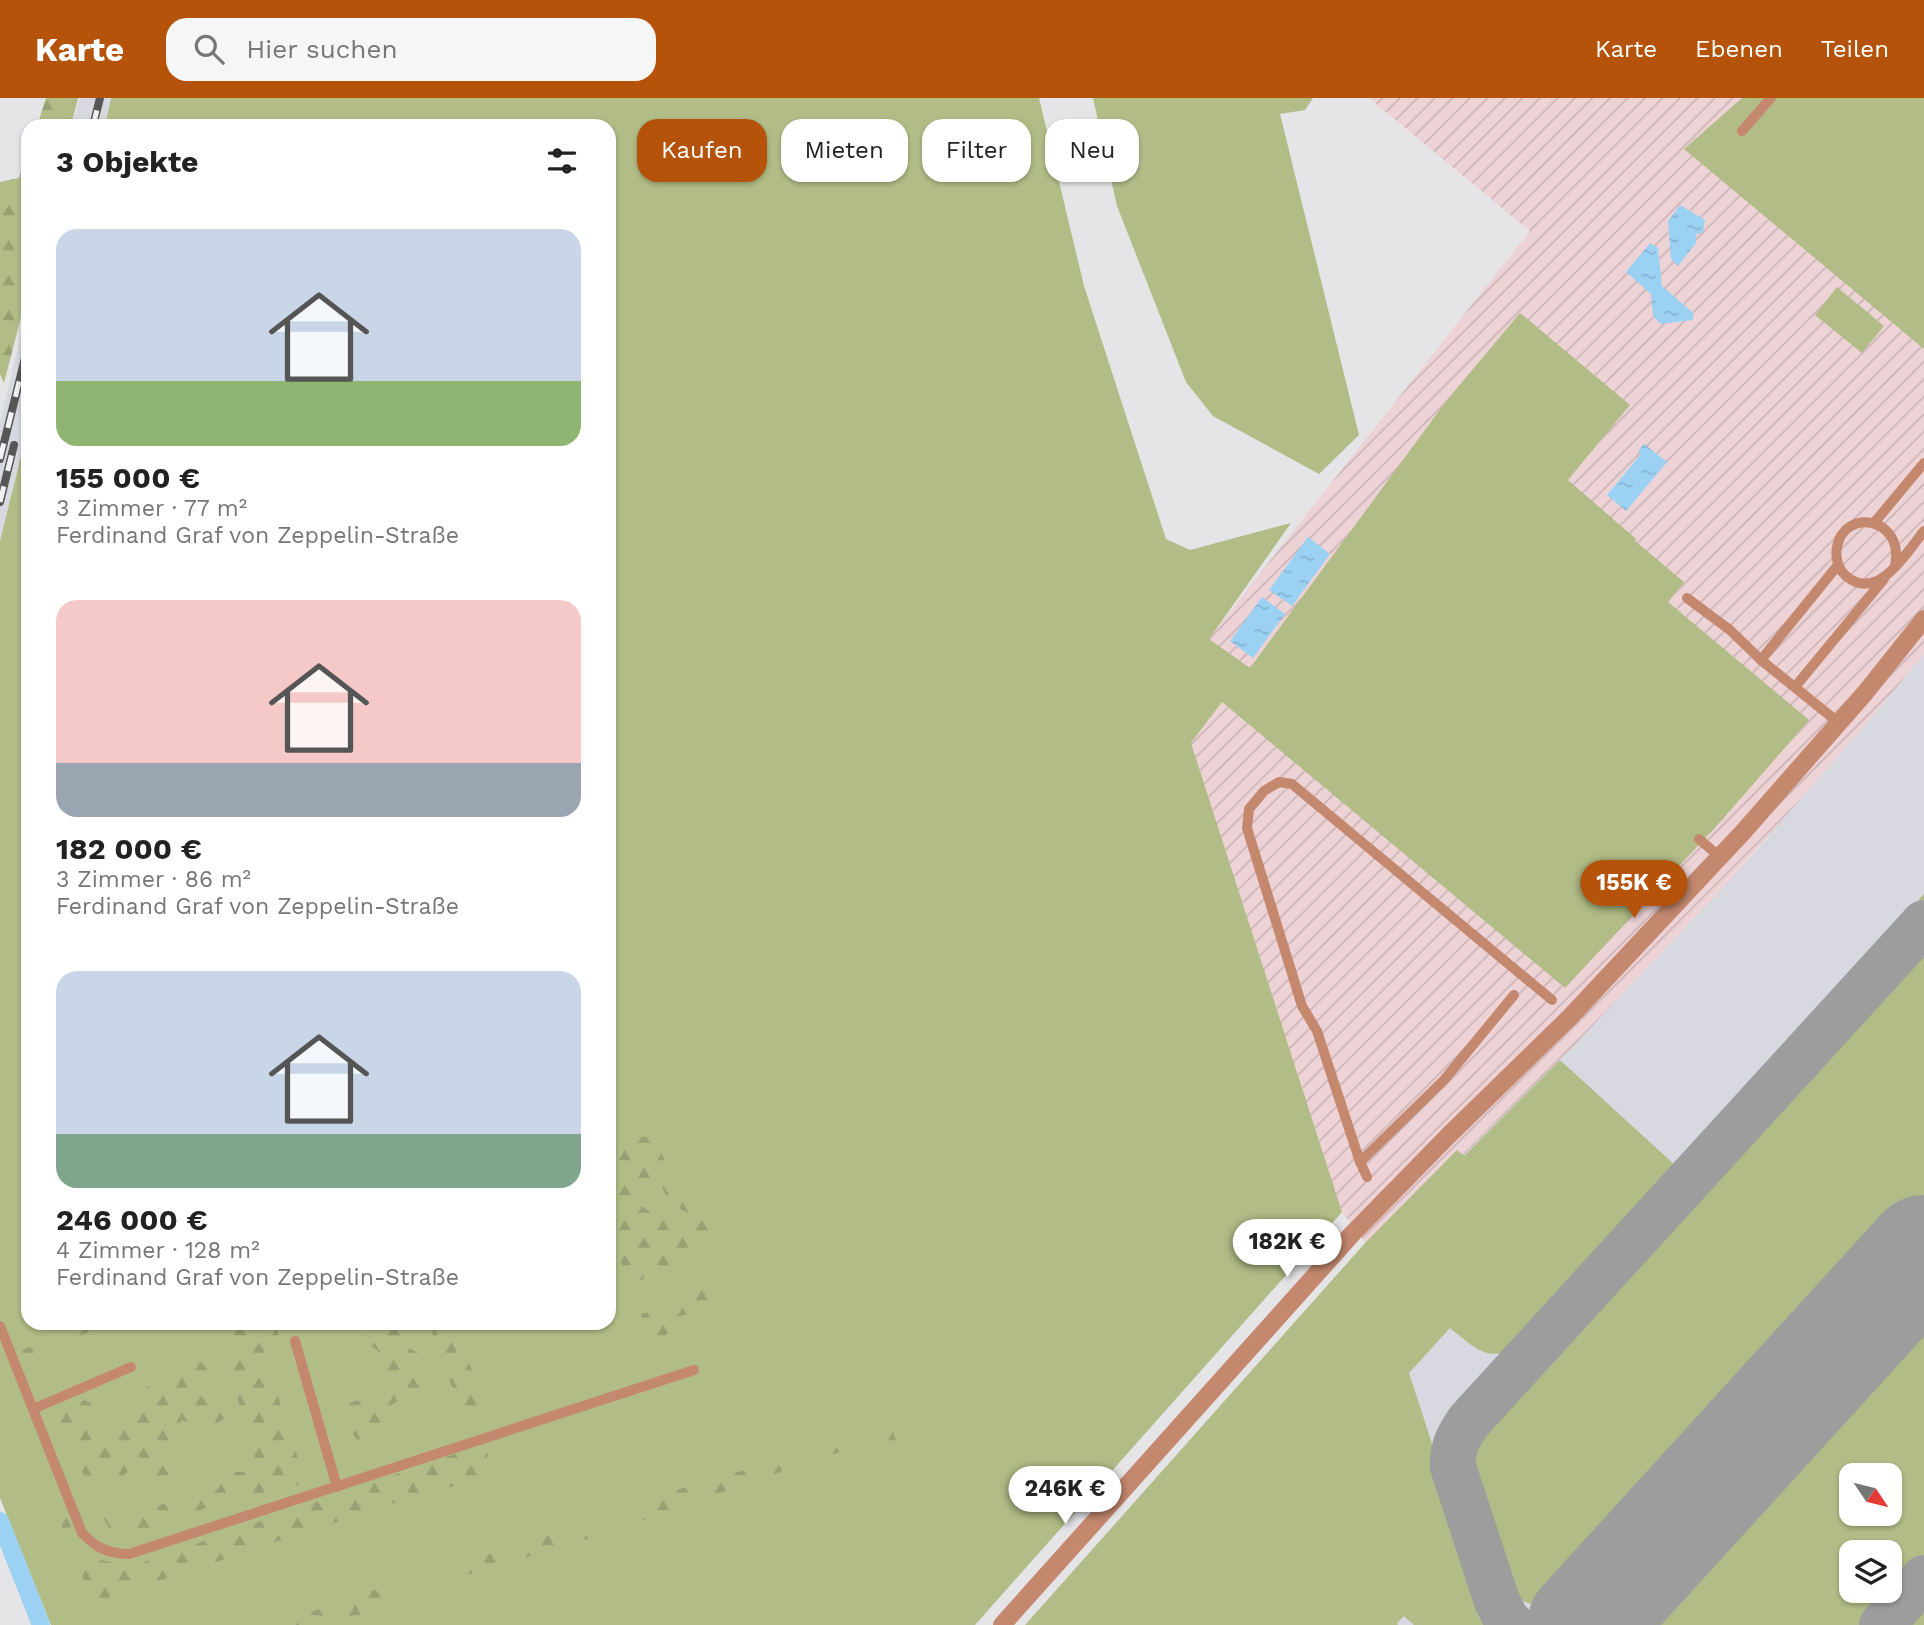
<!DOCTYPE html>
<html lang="de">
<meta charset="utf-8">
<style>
:root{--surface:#fff;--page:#f6f6f6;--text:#222;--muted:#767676;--accent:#b45309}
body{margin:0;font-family:"Work Sans",sans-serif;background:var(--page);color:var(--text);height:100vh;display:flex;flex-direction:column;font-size:26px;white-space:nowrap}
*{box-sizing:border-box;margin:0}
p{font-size:23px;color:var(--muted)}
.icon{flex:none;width:38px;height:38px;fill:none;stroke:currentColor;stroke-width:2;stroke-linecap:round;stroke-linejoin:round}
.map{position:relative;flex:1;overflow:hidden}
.drawer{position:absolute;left:21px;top:21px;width:595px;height:1211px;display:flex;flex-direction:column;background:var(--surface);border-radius:21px;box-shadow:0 2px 5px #0004}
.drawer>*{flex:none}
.top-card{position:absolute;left:637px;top:21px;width:665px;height:63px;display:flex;gap:14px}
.needle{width:46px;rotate:125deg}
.tools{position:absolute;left:1839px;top:1365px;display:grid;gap:14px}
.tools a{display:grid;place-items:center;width:63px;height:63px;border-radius:14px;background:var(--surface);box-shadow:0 2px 5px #0004;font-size:35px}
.price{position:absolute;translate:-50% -60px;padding:0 16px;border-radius:24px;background:#fff;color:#222;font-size:23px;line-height:46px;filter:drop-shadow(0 2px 4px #0008)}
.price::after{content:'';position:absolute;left:50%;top:42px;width:21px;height:16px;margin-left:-10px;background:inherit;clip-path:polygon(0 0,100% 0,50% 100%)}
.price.selected{background:var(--accent);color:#fff}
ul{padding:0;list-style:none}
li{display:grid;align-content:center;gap:14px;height:371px;padding:0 35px}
li span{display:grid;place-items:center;height:217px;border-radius:21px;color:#555}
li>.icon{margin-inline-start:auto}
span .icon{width:126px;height:126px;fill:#fffc;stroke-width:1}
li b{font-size:30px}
h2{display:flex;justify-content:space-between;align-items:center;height:84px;padding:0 35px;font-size:30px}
.tag{padding:0 24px;border-radius:21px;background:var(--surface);box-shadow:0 2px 5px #0004;font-size:24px;line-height:63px}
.tag.selected{background:var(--accent);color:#fff}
header{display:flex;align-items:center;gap:42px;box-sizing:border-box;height:98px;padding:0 35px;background:var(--accent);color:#fff}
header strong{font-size:33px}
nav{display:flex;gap:38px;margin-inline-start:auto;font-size:24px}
.search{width:490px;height:63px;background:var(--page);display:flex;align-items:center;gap:18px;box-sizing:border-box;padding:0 24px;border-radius:21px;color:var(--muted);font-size:26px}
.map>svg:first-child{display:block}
.industrial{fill:url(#industrial-furrows)}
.built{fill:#d8d8e1;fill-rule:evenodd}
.green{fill:#b2bc86;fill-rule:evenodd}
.forest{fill:url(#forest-firs)}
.water{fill:url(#water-ripples)}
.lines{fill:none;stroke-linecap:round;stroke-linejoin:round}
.canal{stroke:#9bd2f3;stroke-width:18}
.taxiway{stroke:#9e9d9e;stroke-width:46}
.runway{stroke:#9e9d9e;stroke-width:114}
.service{stroke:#c4886f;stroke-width:10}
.minor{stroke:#c4886f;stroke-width:18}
.rail-casing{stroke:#565657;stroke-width:8}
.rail{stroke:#f2f2f4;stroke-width:5;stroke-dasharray:16;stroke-linecap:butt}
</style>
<header>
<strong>Karte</strong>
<div class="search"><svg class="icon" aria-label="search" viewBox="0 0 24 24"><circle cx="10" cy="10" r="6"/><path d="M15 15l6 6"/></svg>Hier suchen</div>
<nav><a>Karte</a><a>Ebenen</a><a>Teilen</a></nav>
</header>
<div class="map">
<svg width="1924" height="1527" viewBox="0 0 1924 1527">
<defs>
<pattern id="industrial-furrows" width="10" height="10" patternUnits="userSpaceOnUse" patternTransform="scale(1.75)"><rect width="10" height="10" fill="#eed3d6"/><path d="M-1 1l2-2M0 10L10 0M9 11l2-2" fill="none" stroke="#cbb4b7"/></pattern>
<pattern id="forest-firs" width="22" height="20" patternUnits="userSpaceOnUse" patternTransform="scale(1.75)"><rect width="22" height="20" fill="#b2bc86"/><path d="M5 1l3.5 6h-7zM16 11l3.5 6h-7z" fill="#98a173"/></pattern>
<pattern id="water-ripples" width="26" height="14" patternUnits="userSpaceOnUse" patternTransform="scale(1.75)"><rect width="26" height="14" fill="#9bd2f3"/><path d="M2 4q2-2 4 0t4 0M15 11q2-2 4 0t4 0" fill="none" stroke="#85b4d0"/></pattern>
</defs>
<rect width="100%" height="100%" fill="#e5e4e6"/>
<!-- industrial -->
<polygon class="industrial" points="1369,0 1924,0 1924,556 1875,616 1732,780 1569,953 1370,1150 1342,1114 1191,645 1222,604 1209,540 1530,133"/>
<!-- built -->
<g class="built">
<polygon points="80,0 111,0 105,28 72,28"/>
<polygon points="28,207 28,330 0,443 0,324"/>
<path d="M1924,556V1527H1034L1370,1150L1569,953L1732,780L1875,616ZM1852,1377H1890V1416H1852ZM1852,1454H1890V1493H1852Z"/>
</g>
<!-- green -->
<g class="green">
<polygon points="111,0 1039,0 1084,188 1166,441 1190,452 1291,425 1209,541 1250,570 1447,302 1520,215 1630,307 1568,382 1636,441 1635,443 1684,484 1668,504 1809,622 1722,722 1565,890 1222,604 1191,645 1342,1114 975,1527 51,1527 0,1400 0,443 28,330 28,1225 609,1225 609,28 105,28"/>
<polygon points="1093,0 1313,0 1305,12 1280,16 1359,337 1319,376 1213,318 1186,284 1117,108"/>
<polygon points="1742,0 1924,0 1924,251 1684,51"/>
<polygon points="1837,189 1884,228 1862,255 1815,217"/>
<polygon points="1924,796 1924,805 1900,832 1896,831 1896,827"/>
<path d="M1924,844V1111L1567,1502C1562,1505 1557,1505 1551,1506C1529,1509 1522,1505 1507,1488L1466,1368L1469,1347L1475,1337Z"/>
<path d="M1841,887L1845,888V891L1523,1245C1490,1267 1477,1252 1450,1230L1409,1275L1491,1527H1414L1404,1518L1397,1525L1398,1527H1025L1366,1144L1457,1052L1464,1058L1560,962L1676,1068Z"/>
<path d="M1924,1197V1461L1864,1527H1623ZM1852,1377H1890V1416H1852ZM1852,1454H1890V1493H1852Z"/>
<polygon points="1924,1500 1924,1527 1900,1527"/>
</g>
<!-- forest -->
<g class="forest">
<polygon points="46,0 78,0 71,28 37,28"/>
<polygon points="28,53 28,192 4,285 0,276 0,84 19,80"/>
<polygon points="622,1036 655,1040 677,1090 695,1114 692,1118 668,1103 659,1080 640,1107 652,1115 677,1121 693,1129 714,1114 725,1118 726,1130 706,1137 702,1152 685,1154 694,1169 683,1174 674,1164 668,1173 653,1171 647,1158 640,1162 644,1181 635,1183 623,1171 609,1126 609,1040"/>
<polygon points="702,1186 709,1199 721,1209 710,1213 701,1201 696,1227 688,1216 659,1223 674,1230 654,1247 643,1235 641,1216 687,1203"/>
<polygon points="88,1225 108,1225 20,1264 17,1254"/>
<polygon points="227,1225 275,1225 280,1242 265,1258 306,1385 251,1401 247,1393 144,1435 109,1430 99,1412 129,1415 217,1392 229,1374 259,1374 236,1295"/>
<polygon points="364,1225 405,1225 409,1228 400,1246 419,1255 431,1285 389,1308 391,1329 357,1342 337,1309 389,1292 378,1253 360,1240"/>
<polygon points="428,1225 454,1225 481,1296 483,1322 451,1335 464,1311 431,1249 433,1234"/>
<polygon points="197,1261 219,1280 199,1298 223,1301 229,1318 208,1330 181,1322 175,1364 191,1381 150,1393 149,1361 138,1359 124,1378 111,1380 94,1396 74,1358 72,1343 45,1313 85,1302 103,1312 97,1323 112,1330 163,1299 155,1295 125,1301"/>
<polygon points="874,1328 892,1330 896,1343 884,1347 875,1340"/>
<polygon points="850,1341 861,1348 827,1358 831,1344"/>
<polygon points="483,1346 488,1357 475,1385 436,1391 92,1505 71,1447 82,1448 104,1463 135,1467"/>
<polygon points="773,1364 794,1369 618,1431 648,1400"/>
<polygon points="51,1379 71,1429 63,1431 43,1380"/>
<polygon points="581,1427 601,1437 423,1490 488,1456"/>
<polygon points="386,1488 401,1503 329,1527 273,1527"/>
</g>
<!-- water -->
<g class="water">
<polygon points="1680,107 1705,122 1703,135 1696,136 1696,145 1678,168 1671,161 1668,123"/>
<polygon points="1650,145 1658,150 1662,188 1693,215 1693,222 1661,226 1653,218 1651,196 1626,174"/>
<polygon points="1644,346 1667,364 1626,413 1607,397 1641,356 1638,353"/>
<polygon points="1308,439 1330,456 1292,508 1269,492"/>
<polygon points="1262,499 1285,516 1253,560 1230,543"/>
</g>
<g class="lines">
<!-- canal -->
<polyline class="canal" points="0,1423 41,1527"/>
<!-- taxiway -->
<g class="taxiway">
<path d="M1512,1527L1506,1521L1497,1503L1453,1369C1452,1350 1458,1339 1469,1323L1924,825"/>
<polyline points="1882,1527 1924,1480"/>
</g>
<!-- runway -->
<polyline class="runway" points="1584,1527 1924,1154"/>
<!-- service -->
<g class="service">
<polyline points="1742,33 1771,0"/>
<polyline points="1874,425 1924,365"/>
<path d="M1895,468C1905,419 1844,409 1837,449C1835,459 1838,471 1846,478C1878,505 1907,454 1924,433"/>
<polyline points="1687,500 1730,532 1761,562 1839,625"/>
<polyline points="1761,562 1838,467"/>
<polyline points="1795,589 1884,481"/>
<polyline points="1699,741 1720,759"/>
<polyline points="1360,1064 1444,982 1514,897"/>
<polyline points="1367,1079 1360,1064 1317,933 1302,908 1247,730 1249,711 1264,693 1279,684 1292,686 1552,902"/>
<path d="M0,1228L82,1435C98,1451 107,1455 129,1456L694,1272"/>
<polyline points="295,1243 337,1389"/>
<polyline points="33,1311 131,1269"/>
</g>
<!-- minor -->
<polyline class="minor" points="1002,1527 1353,1135 1449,1037 1571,918 1744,733 1865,595 1924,521"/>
<defs>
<g id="rail">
<polyline points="93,28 100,0"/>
<polyline points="0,361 28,248"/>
<polyline points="0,404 14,347"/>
</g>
</defs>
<!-- rail casing -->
<use href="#rail" class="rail-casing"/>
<!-- rail -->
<use href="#rail" class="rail"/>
</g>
</svg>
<div class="tools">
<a><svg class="needle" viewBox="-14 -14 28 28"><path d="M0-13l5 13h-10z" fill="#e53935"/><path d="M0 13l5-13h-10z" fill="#767676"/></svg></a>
<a><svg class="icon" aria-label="layers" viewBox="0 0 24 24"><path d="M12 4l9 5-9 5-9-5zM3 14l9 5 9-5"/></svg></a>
</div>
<b class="price selected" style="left:1634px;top:822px">155K €</b>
<b class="price" style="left:1287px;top:1181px">182K €</b>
<b class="price" style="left:1065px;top:1428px">246K €</b>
<div class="top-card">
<a class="tag selected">Kaufen</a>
<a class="tag">Mieten</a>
<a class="tag">Filter</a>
<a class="tag">Neu</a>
</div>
<section class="drawer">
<h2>3 Objekte<svg class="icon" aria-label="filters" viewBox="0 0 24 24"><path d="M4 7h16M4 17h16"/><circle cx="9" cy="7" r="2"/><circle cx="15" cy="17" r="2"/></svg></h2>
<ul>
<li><span style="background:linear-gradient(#c9d6e8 70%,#8fb573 0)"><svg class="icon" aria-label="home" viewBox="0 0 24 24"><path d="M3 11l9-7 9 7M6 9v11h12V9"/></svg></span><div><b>155 000 €</b><p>3 Zimmer · 77 m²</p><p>Ferdinand Graf von Zeppelin-Straße</p></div></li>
<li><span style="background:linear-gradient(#f6c9c9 75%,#9aa5b1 0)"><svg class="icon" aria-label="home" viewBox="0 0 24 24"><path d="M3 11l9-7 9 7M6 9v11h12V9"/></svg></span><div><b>182 000 €</b><p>3 Zimmer · 86 m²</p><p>Ferdinand Graf von Zeppelin-Straße</p></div></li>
<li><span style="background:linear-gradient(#c9d6e8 75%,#7fa58c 0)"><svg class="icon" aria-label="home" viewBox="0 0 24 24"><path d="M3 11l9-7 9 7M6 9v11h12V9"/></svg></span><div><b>246 000 €</b><p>4 Zimmer · 128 m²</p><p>Ferdinand Graf von Zeppelin-Straße</p></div></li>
</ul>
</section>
</div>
